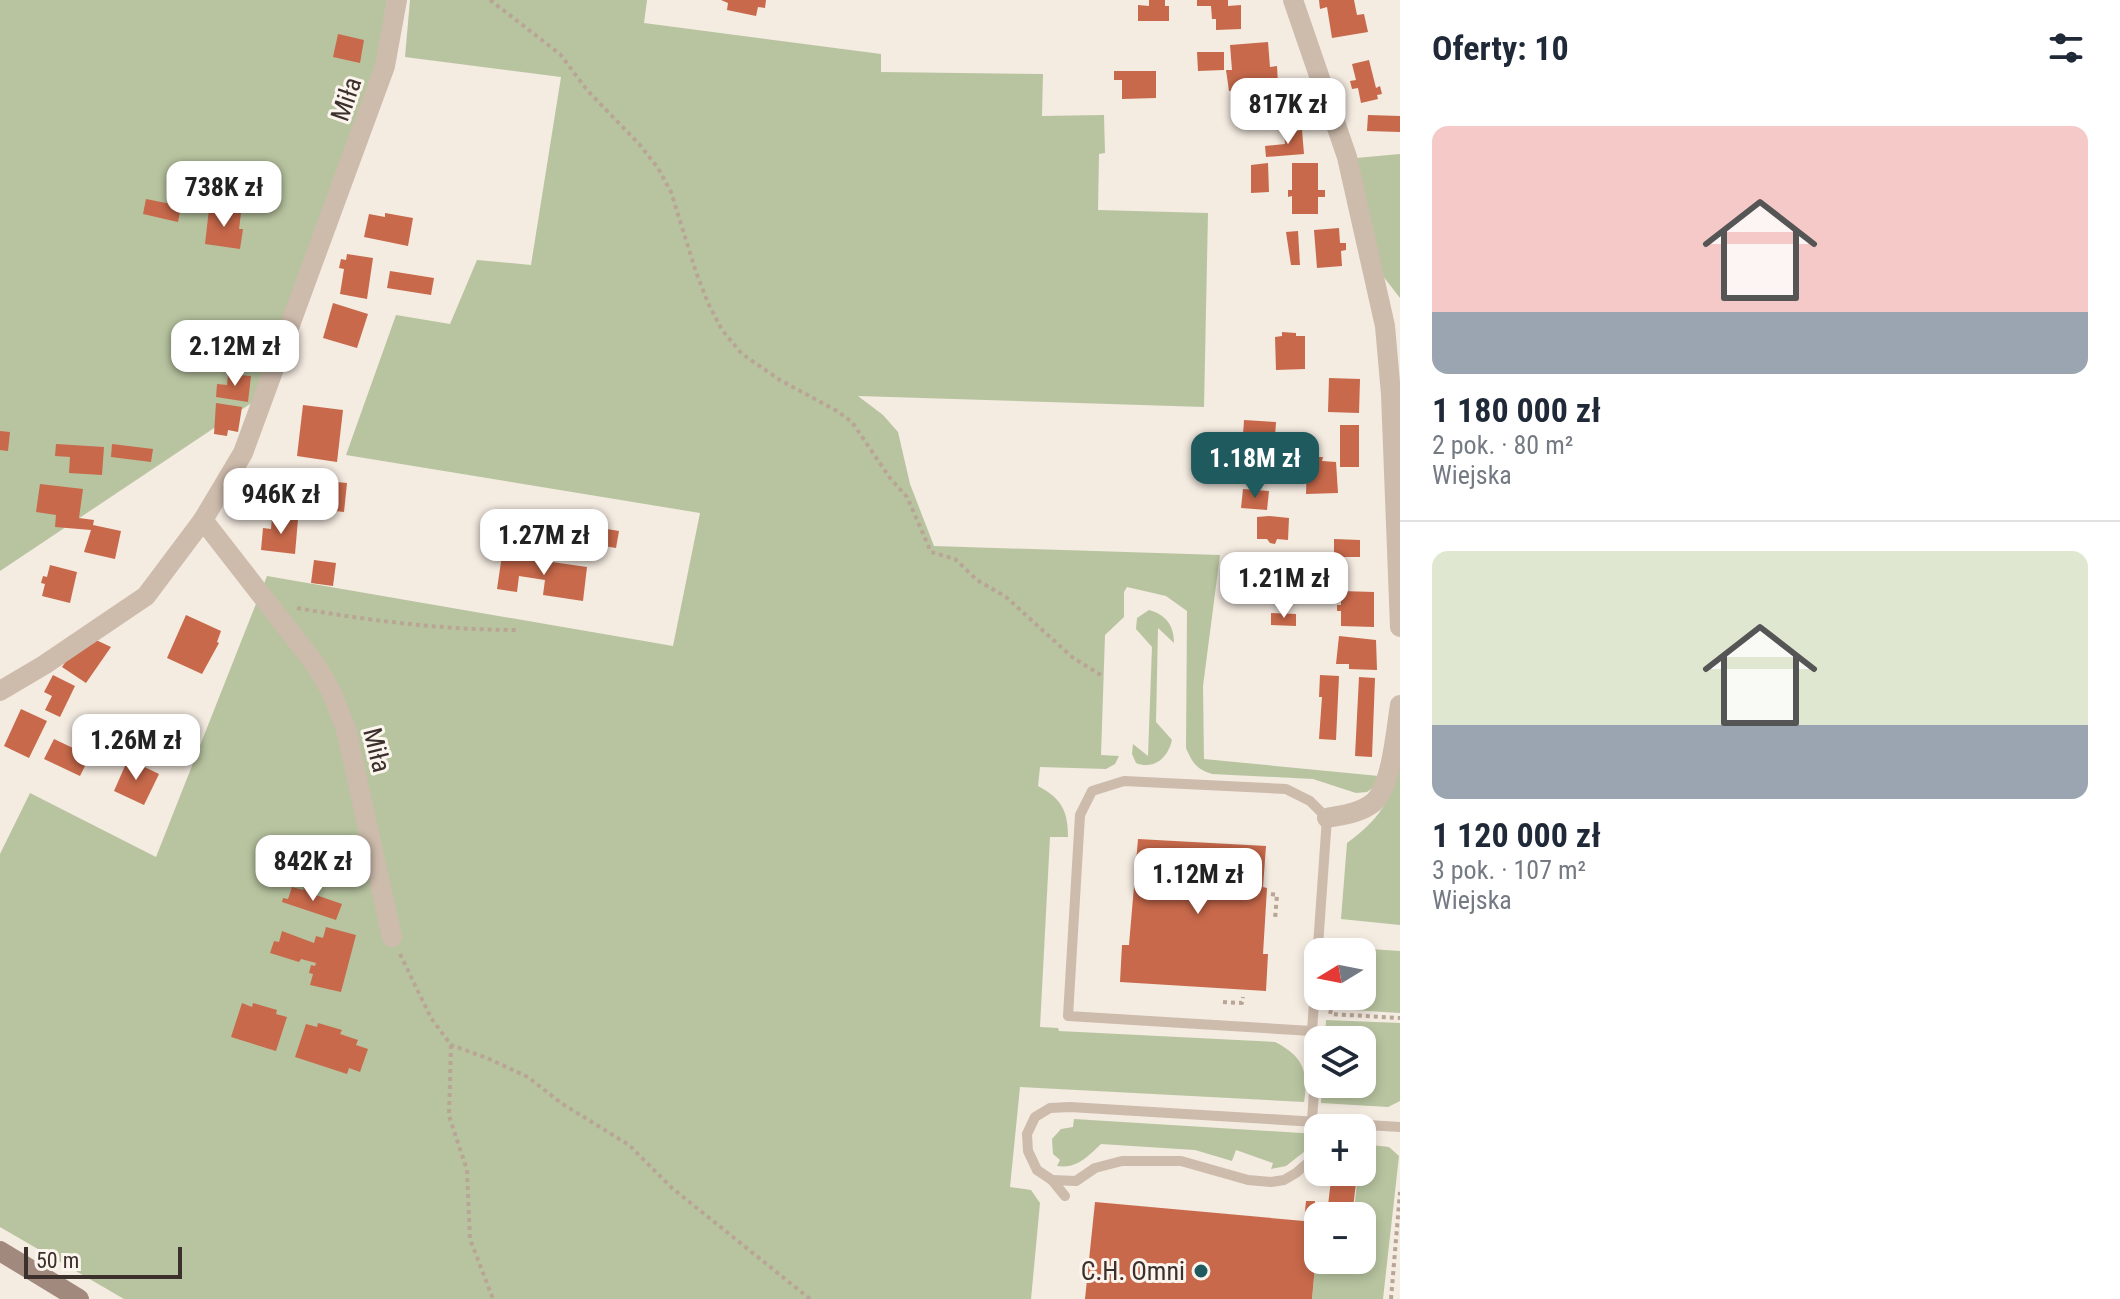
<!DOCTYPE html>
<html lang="pl">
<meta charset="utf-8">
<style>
:root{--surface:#fff;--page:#f2f2f3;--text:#1f2937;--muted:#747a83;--line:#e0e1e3;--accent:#1f5a5e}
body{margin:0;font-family:"Roboto Condensed",sans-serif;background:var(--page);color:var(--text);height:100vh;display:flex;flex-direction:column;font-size:30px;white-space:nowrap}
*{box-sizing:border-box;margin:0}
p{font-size:26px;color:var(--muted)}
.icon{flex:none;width:44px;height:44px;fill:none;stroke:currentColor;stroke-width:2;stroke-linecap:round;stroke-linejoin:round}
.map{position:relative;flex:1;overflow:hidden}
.side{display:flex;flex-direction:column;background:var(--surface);width:720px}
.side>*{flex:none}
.needle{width:52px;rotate:260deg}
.fabs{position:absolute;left:1304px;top:938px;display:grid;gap:16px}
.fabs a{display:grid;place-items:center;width:72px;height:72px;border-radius:16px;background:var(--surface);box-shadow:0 4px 12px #0003;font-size:40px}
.scale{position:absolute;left:24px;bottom:20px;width:158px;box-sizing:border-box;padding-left:8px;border:4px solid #3b302b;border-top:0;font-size:22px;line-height:28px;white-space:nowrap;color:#3b302b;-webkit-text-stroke:6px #fbf5ee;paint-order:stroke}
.price{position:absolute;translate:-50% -68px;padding:0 18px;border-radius:16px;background:#fff;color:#222;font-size:26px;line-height:52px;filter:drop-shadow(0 2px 4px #0008)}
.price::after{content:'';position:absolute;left:50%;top:48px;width:24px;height:18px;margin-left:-12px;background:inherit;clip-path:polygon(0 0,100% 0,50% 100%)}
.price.selected{background:var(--accent);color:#fff}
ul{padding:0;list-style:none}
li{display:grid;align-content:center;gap:16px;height:424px;padding:0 32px}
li+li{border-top:2px solid var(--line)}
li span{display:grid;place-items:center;height:248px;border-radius:16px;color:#555}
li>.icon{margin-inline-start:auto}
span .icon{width:144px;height:144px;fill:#fffc;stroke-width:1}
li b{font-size:34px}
h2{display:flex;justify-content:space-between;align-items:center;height:96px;padding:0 32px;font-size:34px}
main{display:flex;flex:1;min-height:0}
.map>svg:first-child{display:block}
.green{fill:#b8c4a0;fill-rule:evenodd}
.building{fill:#c8694b}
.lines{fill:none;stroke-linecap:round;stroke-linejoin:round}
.path{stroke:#b9a596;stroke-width:4;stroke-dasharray:4 4;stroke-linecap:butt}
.lane{stroke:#cdbbac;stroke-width:10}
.street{stroke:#cdbbac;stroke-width:20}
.secondary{stroke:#a18a7d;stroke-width:20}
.poi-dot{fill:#1f5a5e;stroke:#fbf5ee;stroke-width:3}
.labels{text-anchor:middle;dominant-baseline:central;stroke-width:6;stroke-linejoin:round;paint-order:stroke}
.street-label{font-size:26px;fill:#3b302b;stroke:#fbf5ee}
.poi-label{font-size:26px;fill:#3b302b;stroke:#fbf5ee;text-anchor:end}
</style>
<main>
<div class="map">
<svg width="1400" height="1299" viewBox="0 0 1400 1299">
<rect width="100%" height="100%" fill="#f4ebe1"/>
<!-- green -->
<g class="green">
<polygon points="0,0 387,0 378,59 271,390 0,571"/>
<path d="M410,0H647L644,23L881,54V72L1043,74L1042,116L1104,115L1105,153L1099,154L1098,210L1208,213L1204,407L858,396L883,415L898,432L910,484L934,546L1220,555L1203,686L1204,759L1379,776L1374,787L1367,792L1356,793L1313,779L1212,774C1196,769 1192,762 1186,748L1187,611L1166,596L1127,587L1124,592V617L1105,635L1101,755L1119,756L1115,764L1106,769L1040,767L1038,786C1062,799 1068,811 1068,837H1050L1040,1027L1058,1028L1059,1031L1275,1042C1303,1056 1309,1072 1304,1102L1020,1087L1010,1187L1031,1190L1040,1203L1031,1299H124L0,1227V854L30,793L156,857L267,576L673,646L700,513L346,455L396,315L450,324L477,260L531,265L561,77L405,57Z"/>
<polygon points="1400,154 1400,298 1383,276 1356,158"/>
<path d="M1149,610C1166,615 1174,625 1174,643L1158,628L1156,722L1172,740C1168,758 1154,770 1136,763L1132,754L1133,744L1148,756L1152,647L1136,629L1137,618Z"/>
<path d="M1400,761V925L1341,919L1347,843C1379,820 1392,800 1400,761Z"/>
<polygon points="1340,947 1400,951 1400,1013 1336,1009 1337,996 1362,996 1362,952 1339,952"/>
<polygon points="1326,1020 1400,1023 1400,1101 1388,1107 1321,1103 1322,1084 1362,1084 1362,1040 1325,1040"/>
<path d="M1074,1119L1318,1134V1141L1286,1166L1271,1169L1273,1163L1236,1150L1232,1161L1195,1150L1101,1144C1087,1157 1077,1169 1057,1166L1060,1160L1053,1154L1052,1139L1061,1129L1073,1127Z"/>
<path d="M1362,1144L1389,1147L1399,1156L1383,1299H1312L1317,1244L1312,1242L1316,1205L1354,1210L1358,1174L1346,1172H1362ZM1318,1216H1362V1260H1318Z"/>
</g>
<!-- building -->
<g class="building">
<polygon points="721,0 766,0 765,8 758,7 756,16 727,10 728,3"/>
<polygon points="1149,0 1165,0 1165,6 1169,6 1169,21 1138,21 1138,5 1149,6"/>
<polygon points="1197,0 1228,0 1228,6 1241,5 1241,29 1216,30 1216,19 1212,19 1211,6 1197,6"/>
<polygon points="1319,0 1354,0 1357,15 1364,14 1368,32 1332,38 1327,7 1320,9"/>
<polygon points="338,34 364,40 360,63 333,57"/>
<polygon points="1268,42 1270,67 1277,66 1278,84 1229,91 1226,70 1232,70 1230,45"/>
<polygon points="1197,52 1224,52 1224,70 1198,71"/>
<polygon points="1369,60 1376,88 1380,86 1382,94 1377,95 1378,99 1361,103 1358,88 1352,89 1350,81 1356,80 1352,64"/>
<polygon points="1114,71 1156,71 1156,98 1122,99 1122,80 1114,80"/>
<polygon points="1368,115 1400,116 1400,132 1367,131"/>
<polygon points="1302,130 1304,154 1266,157 1265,146 1285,144 1284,132"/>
<polygon points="1268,163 1269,192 1251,193 1251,165"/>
<polygon points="1292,163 1318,163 1318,190 1325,190 1325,197 1318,197 1318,214 1292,214 1292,196 1288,197 1288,190 1292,190"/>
<polygon points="146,199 181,206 178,222 143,214"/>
<polygon points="209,209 241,213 239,229 243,229 240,249 205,244"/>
<polygon points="385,213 413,218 408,246 364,237 369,214 385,217"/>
<polygon points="1339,228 1340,243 1346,243 1346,250 1341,251 1342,266 1317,268 1314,230"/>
<polygon points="1298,231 1300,265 1291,265 1286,232"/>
<polygon points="347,254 373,258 367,299 340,294 344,269 339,268 341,259 346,260"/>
<polygon points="390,271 434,278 431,295 387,288"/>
<polygon points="333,303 368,314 357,348 323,338"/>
<polygon points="1282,332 1296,333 1296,336 1305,336 1305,369 1276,370 1275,337 1282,336"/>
<polygon points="228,374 251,376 248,402 216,397 217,384 227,385"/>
<polygon points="1329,378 1360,379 1359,413 1328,412"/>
<polygon points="216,403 242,407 238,432 228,430 227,436 214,434"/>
<polygon points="303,405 343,410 337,462 297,456"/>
<polygon points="1244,420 1276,422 1274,452 1242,450"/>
<rect x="1340" y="425" width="19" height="42"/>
<polygon points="0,431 10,432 8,451 0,450"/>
<polygon points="56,444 104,447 102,475 69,473 70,457 55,456"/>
<polygon points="112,444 153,449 151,462 111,457"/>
<polygon points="1307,457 1323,457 1322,461 1336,462 1338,493 1306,494"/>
<polygon points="306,479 347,483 344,512 317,509 318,497 302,495"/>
<polygon points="40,484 83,489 79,518 94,520 93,525 121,531 115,559 84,552 91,530 55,527 56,515 36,512"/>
<polygon points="1243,489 1269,491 1267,510 1241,508"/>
<polygon points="1269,516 1289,518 1288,540 1277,539 1275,544 1270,543 1267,539 1257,539 1257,517"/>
<polygon points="272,517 298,519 295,554 261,550 263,528 271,529"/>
<polygon points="589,526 619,531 616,548 586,543"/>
<polygon points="1334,539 1360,540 1360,557 1334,557"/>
<polygon points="502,555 587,567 583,601 543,595 545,580 519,576 517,592 497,589"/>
<polygon points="314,560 336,563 333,586 311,583"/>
<polygon points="50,565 77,572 70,603 42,596 45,584 41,583 43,576 47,577"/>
<polygon points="1341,591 1374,592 1374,627 1341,626 1341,611 1337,611 1337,605 1341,605"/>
<polygon points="1271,613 1296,614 1296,626 1271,625"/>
<polygon points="186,615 221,631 217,642 219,643 202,674 167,658"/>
<polygon points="1339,636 1376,640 1377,670 1349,669 1349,664 1336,664"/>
<polygon points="94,639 111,647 86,683 62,667 71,654"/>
<polygon points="53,675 75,686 60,717 45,710 52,696 44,692"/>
<polygon points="1320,675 1339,676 1336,740 1319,739 1322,697 1319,697"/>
<polygon points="1359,677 1375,678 1372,757 1355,756"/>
<polygon points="21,709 47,721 29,758 4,746"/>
<polygon points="167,733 190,745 182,760 159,748"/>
<polygon points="54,739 90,756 80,776 44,759"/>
<polygon points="128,759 159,774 144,805 114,791"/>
<polygon points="1138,839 1266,846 1263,887 1267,888 1263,954 1268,954 1266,991 1120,982 1122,945 1129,945"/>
<polygon points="305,885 311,888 310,893 342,904 336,920 282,902 283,898 288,899 292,887 303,890"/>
<polygon points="326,927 356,935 341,992 310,985 313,974 309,973 311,965 315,966 316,963 301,959 299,962 270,953 274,941 279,942 282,931 314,943 316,936 323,938"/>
<polygon points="242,1003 252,1007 253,1003 277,1010 276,1014 287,1017 276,1051 231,1037"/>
<polygon points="318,1023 342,1030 340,1034 358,1040 356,1045 368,1049 360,1072 349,1068 347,1074 295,1057 306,1024 317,1027"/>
<polygon points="1332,1172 1357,1175 1353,1208 1328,1205"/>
<polygon points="1306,1201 1315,1201 1311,1243 1317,1244 1312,1299 1085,1299 1095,1202 1304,1221"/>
</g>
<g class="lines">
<!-- path -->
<g class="path">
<polyline points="490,0 560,54 587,90 639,144 658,168 671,192 696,272 708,303 722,330 742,354 780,380 837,411 852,422 890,478 907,497 931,552 955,559 977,580 1006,597 1072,657 1104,677"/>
<path d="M297,608C372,621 444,630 519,630"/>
<polyline points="1271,894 1277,895 1275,919"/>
<polyline points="400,954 431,1018 451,1045 487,1058 528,1077 561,1103 629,1145 672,1188 810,1299"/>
<polyline points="1223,1002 1242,1003 1243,997"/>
<polyline points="1331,1010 1330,1014 1400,1018"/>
<polyline points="451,1045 449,1116 467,1170 470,1239 493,1299"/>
<polyline points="1391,1299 1400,1192"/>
</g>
<!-- lane -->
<g class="lane">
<polyline points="1312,1031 1068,1016 1080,815 1092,791 1124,781 1286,789 1310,801 1327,818 1312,1031 1316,1061 1312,1121"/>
<polyline points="1052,1180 1076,1181 1095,1168 1122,1161 1181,1161 1248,1180 1271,1182 1284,1180 1296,1173 1318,1154"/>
<polyline points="1065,1196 1052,1180 1037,1170 1028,1151 1027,1134 1035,1117 1050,1108 1070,1107 1400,1127"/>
</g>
<!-- street -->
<g class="street">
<polyline points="1293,0 1347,157 1385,326 1391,394 1400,627"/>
<polyline points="203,520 315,664 332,693 346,729 392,937"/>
<polyline points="0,691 44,665 146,596 203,520 243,453 385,66 397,0"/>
<path d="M1327,818C1343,815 1361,813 1374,802C1392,785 1396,729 1400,705"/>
</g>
<!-- secondary -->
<polyline class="secondary" points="0,1251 79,1299"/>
</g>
<!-- markers -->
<circle class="poi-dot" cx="1201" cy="1271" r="8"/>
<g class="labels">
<!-- street labels -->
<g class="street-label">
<text transform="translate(346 99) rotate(-71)">Miła</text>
<text transform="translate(377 750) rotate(76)">Miła</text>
</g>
<!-- poi labels -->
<g class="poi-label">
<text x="1185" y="1271">C.H. Omni</text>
</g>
</g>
</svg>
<div class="fabs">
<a><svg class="needle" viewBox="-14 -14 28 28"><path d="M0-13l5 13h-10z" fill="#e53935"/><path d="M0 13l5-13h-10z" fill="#747a83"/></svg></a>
<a><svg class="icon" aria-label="layers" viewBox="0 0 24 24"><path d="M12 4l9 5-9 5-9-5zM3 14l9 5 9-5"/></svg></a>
<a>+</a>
<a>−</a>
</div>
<div class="scale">50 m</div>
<b class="price" style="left:1288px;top:146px">817K zł</b>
<b class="price" style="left:224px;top:229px">738K zł</b>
<b class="price" style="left:235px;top:388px">2.12M zł</b>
<b class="price selected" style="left:1255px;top:500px">1.18M zł</b>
<b class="price" style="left:281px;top:536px">946K zł</b>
<b class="price" style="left:544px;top:577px">1.27M zł</b>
<b class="price" style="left:1284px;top:620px">1.21M zł</b>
<b class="price" style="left:136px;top:782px">1.26M zł</b>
<b class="price" style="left:313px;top:903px">842K zł</b>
<b class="price" style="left:1198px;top:916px">1.12M zł</b>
</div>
<section class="side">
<h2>Oferty: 10<svg class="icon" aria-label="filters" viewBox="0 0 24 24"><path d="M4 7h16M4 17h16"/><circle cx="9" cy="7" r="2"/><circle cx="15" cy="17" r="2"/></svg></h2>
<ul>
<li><span style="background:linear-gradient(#f6c9c9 75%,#9aa5b1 0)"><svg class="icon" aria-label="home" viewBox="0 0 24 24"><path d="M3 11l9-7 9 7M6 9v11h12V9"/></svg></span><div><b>1 180 000 zł</b><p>2 pok. · 80 m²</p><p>Wiejska</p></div></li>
<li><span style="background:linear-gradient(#dfe7d0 70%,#9aa5b1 0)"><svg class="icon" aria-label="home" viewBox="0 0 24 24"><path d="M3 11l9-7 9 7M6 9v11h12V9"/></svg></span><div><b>1 120 000 zł</b><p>3 pok. · 107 m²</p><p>Wiejska</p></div></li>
</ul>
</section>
</main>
